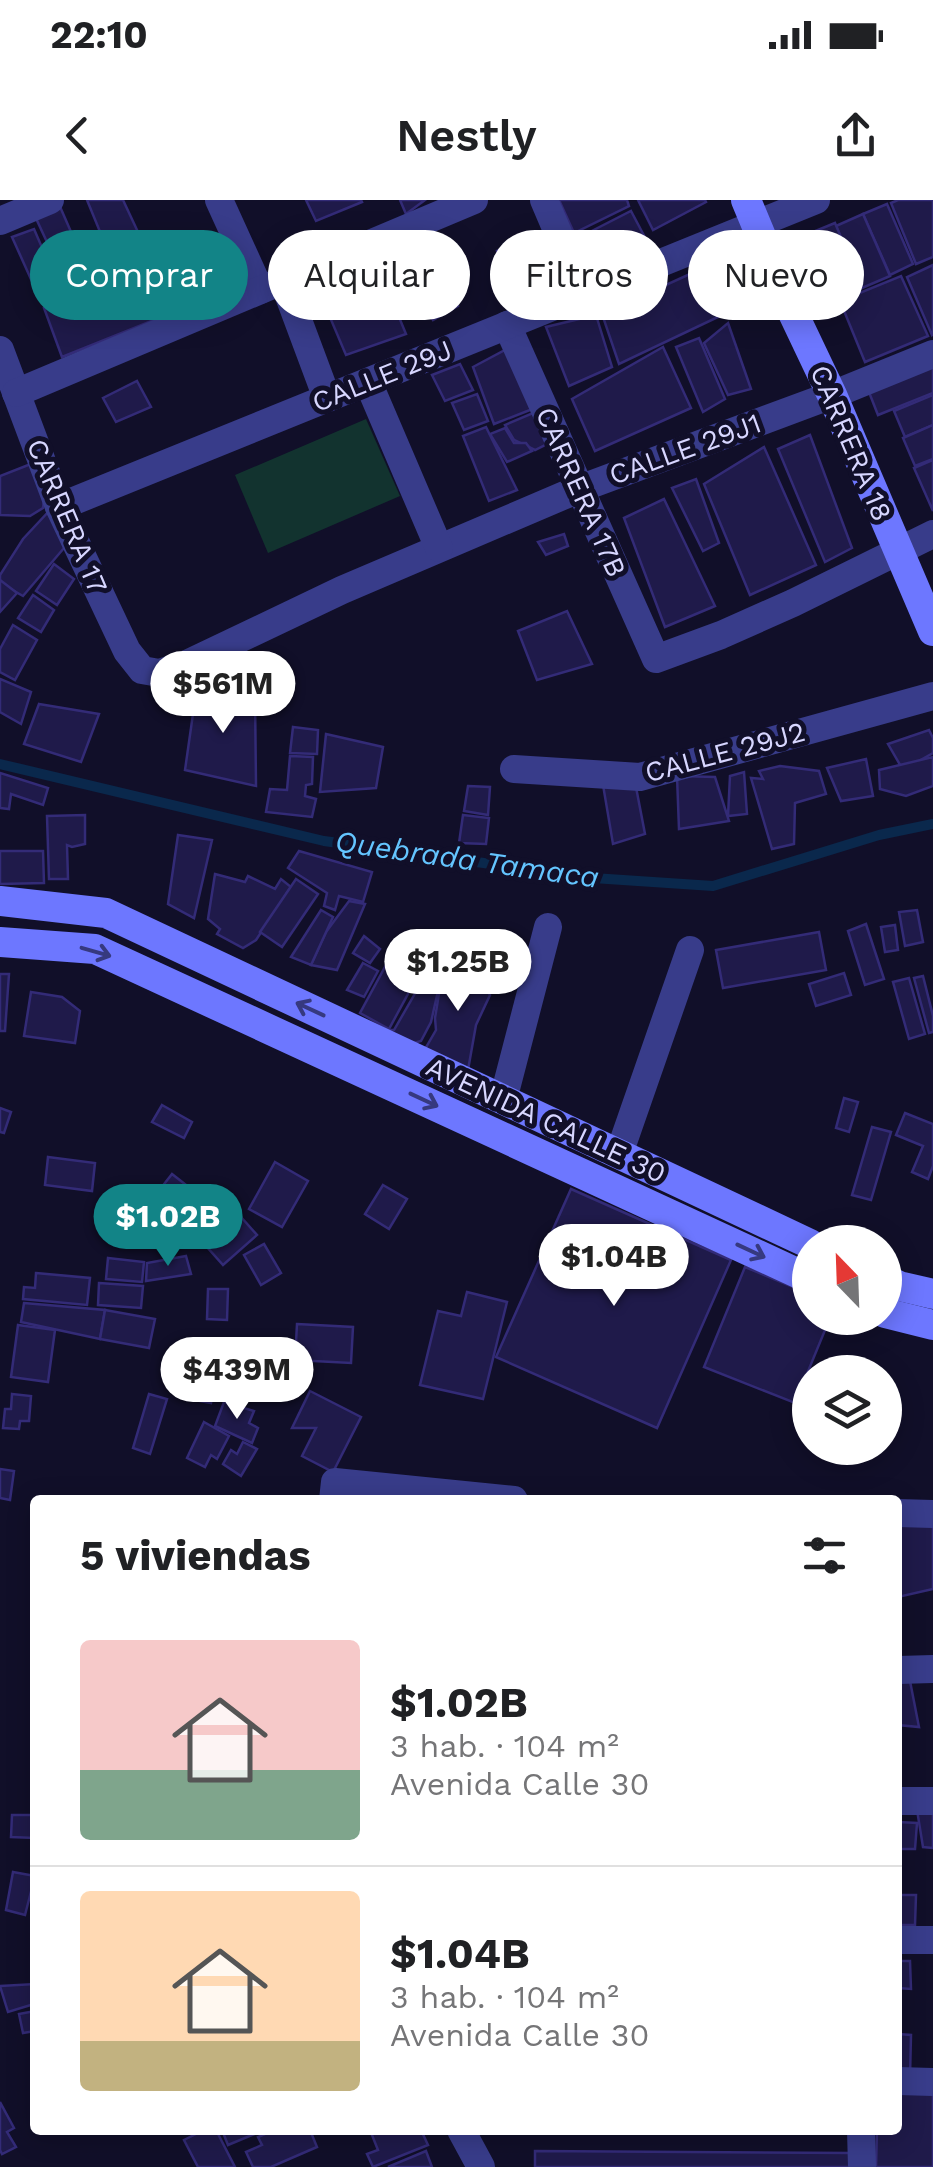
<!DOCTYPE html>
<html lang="es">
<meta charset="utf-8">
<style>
:root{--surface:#fff;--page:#f6f6f6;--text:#202124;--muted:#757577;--line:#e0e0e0;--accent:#128487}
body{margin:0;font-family:"Work Sans",sans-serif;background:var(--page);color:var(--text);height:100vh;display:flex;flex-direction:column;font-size:38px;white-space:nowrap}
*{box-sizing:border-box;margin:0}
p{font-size:32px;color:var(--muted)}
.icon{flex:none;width:55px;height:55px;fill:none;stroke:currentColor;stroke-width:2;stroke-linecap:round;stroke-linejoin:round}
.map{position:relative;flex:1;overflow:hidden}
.side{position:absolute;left:30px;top:1295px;width:872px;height:640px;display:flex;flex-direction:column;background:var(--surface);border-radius:10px;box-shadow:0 5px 25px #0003}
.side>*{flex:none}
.guide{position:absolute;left:30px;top:30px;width:875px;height:90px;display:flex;gap:20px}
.needle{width:65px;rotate:337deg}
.buttons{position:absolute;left:792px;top:1025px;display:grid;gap:20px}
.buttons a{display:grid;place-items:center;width:110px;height:110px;border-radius:50%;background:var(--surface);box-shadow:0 5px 25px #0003;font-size:50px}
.price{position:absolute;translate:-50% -85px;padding:0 22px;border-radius:35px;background:#fff;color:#222;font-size:32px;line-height:65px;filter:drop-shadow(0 2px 5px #0008)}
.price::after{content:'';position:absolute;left:50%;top:60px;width:30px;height:22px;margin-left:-15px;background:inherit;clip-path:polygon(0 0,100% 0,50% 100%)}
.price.current{background:var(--accent);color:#fff}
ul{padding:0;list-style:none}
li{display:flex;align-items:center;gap:30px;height:250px;padding:0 50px}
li+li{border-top:2px solid var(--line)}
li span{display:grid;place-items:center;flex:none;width:280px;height:200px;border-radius:10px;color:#555}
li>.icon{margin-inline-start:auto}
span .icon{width:120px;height:120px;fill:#fffc;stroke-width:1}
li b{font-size:42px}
h2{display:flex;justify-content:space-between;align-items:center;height:120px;padding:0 50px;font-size:42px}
.chip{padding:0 35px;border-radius:45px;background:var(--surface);box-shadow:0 5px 25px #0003;font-size:35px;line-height:90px}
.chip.current{background:var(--accent);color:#fff}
.status{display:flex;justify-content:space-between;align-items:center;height:70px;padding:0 50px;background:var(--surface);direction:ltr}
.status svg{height:28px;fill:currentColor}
header{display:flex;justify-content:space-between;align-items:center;height:130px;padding:0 50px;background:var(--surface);font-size:45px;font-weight:600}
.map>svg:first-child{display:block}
.garden{fill:#12332f}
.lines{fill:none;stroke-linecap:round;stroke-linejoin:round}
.stream{stroke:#0a284c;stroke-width:10}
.building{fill:#1f1a4a;stroke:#332b77;stroke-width:2.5}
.street{stroke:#383c8a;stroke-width:28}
.secondary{stroke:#6d77ff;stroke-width:30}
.oneway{stroke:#36397f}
.labels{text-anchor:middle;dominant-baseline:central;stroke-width:10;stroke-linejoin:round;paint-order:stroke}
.street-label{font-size:28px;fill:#d7d6ff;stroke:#110f29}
.water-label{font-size:30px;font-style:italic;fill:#64c5ff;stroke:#110f29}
</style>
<div class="status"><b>22:10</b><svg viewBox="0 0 49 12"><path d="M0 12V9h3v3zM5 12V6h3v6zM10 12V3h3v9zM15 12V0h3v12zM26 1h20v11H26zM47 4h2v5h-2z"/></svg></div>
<header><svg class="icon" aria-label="back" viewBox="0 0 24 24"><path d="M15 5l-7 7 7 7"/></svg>Nestly<svg class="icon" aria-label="share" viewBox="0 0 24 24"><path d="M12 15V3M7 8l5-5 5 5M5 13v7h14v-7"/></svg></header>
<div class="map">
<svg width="933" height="1967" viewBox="0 0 933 1967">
<rect width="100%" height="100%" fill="#110f29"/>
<!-- garden -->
<polygon class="garden" points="366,219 400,296 268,353 235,275"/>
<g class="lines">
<!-- stream -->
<polyline class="stream" points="0,564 324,641 593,678 713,686 879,635 933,624"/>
</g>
<!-- building -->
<g class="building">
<polygon points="87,0 123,0 145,47 112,61"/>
<polygon points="306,0 361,0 362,2 316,21"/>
<polygon points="400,0 425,0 406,14"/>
<polygon points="559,0 627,0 629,6 574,33"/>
<polygon points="638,0 705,0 706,2 653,30"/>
<polygon points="898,0 933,0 933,57 916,64 891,3"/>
<polygon points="58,2 88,71 65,81 34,14"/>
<polygon points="887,4 913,64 890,75 863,14"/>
<polygon points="631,11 650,47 596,74 580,37"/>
<polygon points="863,14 890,76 862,88 836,26"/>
<polygon points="835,23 862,87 840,97 813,32"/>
<polygon points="34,29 59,87 39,97 12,37"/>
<polygon points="811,32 839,97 797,114 770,49"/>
<polygon points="428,33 440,57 408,65 393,46"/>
<polygon points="528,37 536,59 506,74 497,51"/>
<polygon points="175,49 199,102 62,157 44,108"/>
<polygon points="374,57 406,134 346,155 315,82"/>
<polygon points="723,59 739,107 619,164 602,114"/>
<polygon points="443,61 458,106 433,120 406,70"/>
<polygon points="933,65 933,134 932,135 907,77"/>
<polygon points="901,76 928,136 865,162 840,101"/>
<polygon points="596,115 612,167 569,186 546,127"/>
<polygon points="728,123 751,189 728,195 704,143"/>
<polygon points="699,138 725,199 703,212 676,147"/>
<polygon points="663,147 691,208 595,251 572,199"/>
<polygon points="505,150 535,208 494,224 473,167"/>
<polygon points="928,157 933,169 933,193 878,215 865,182"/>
<polygon points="460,164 473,190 445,201 432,175"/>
<polygon points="137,181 151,207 116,222 103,198"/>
<polygon points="477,194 488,221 464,230 452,203"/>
<polygon points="933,195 933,225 905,237 894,211"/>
<polygon points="533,213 555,240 535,250 514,240 505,225"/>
<polygon points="933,225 933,259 915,266 903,238"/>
<polygon points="486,227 517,290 489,301 463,236"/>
<polygon points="505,228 514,243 526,243 532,251 507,262 490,234"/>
<polygon points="810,235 852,348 825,362 778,249"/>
<polygon points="764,247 816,365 750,395 704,284"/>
<polygon points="933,260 933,311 914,268"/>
<polygon points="36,262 45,287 43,308 30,316 0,315 0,276"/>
<polygon points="696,279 719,343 703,351 672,288"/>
<polygon points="664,299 715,406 665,427 624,318"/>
<polygon points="51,309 64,348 23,396 0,383 0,375 23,339"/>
<polygon points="564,334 568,346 546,355 538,342"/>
<polygon points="54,364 74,379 57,405 36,391"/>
<polygon points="0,380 17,393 0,412"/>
<polygon points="33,395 54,410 41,432 18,418"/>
<polygon points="567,411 592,464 537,480 518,431"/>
<polygon points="13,425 37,440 15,480 0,472 0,449"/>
<polygon points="0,479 31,492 21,524 0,512"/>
<polygon points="197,486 255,495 256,586 185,570"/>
<polygon points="39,504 99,514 81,562 24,544"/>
<polygon points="293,527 318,530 317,554 290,553"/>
<polygon points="929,530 933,538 933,553 903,570 888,544"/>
<polygon points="326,534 383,547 376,588 320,592"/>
<polygon points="290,556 313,557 312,584 306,585 305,596 316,599 312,617 266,612 270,589 287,590"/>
<polygon points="933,557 933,586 906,596 880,589 879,570"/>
<polygon points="866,559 873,596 841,601 827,568"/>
<polygon points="780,566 819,571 826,594 795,603 794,644 772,649 751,578 763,579 759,571"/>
<polygon points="744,572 747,614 728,616 730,576"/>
<polygon points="0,573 48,588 43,605 11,594 9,609 0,608"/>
<polygon points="677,576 715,577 729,621 679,629"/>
<polygon points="602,579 635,582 645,634 613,644"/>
<polygon points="468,586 490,587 488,615 464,611"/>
<polygon points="85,615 85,644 72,647 67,645 68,679 49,679 47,616"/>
<polygon points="463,615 489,618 486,644 459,643"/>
<polygon points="178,635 212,640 194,718 168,704"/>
<polygon points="0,651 43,651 44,683 0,684"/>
<polygon points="299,651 372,672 363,702 339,696 335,710 324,706 327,693 288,668"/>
<polygon points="215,674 245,682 248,676 275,689 281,679 291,687 256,740 243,748 217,734 220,729 208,719"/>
<polygon points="296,679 318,694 282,747 260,732"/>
<polygon points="349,701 365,704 337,770 311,765 326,732"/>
<polygon points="321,710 333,717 311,765 291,757"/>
<polygon points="917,710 923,742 905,746 899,712"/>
<polygon points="866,724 884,779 865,785 848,731"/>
<polygon points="895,725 898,750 885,752 881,727"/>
<polygon points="819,732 826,770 723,788 716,750"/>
<polygon points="364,736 380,749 370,763 353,753"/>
<polygon points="392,754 421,770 389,829 360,813"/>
<polygon points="466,758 490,795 476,825 468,870 424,851 436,830 435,818 443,769"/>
<polygon points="363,763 378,771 364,797 347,790"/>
<polygon points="432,764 443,769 431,822 421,841 404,846 390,830 394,830"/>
<polygon points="844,773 851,795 816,806 809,784"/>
<polygon points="0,774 9,774 5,831 0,831"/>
<polygon points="923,776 933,816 933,832 929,833 914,778"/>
<polygon points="909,778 925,834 909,839 893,782"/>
<polygon points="31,792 62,797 80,811 75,843 24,836"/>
<polygon points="844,898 858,902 849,932 836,928"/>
<polygon points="162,905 192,922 184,938 152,922"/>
<polygon points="0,908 11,912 4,933 0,932"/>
<polygon points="905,913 933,924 933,966 928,979 912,972 923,946 896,935"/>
<polygon points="872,927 891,932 871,1000 852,995"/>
<polygon points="48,957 95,963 92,991 45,985"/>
<polygon points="275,962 308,981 282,1027 249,1009"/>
<polygon points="172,974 195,992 184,1006 161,988"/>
<polygon points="383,985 407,999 389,1029 365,1014"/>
<polygon points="571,989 731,1060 657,1228 496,1157"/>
<polygon points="241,1017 257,1035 223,1065 207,1047"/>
<polygon points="264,1044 281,1073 261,1085 244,1055"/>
<polygon points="186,1056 191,1074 146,1081 147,1063"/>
<polygon points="108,1058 144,1062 142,1082 106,1079"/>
<polygon points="745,1067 810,1094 810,1118 830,1118 795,1203 704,1167"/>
<polygon points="36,1073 90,1078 87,1105 23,1099 24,1087 35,1088"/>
<polygon points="99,1083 143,1086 141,1108 98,1105"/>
<polygon points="208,1089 228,1089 227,1120 207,1119"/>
<polygon points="467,1092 507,1102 483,1199 420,1185 438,1111 461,1116"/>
<polygon points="24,1103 105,1110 100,1139 21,1122"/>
<polygon points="105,1110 155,1119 149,1148 100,1139"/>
<polygon points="297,1124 353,1127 351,1163 295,1160"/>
<polygon points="18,1125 55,1130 48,1182 11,1177"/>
<polygon points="200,1150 221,1155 211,1203 189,1199"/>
<polygon points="310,1191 361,1217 333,1272 302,1256 316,1228 292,1228"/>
<polygon points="12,1194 31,1196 29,1221 20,1221 19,1229 3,1228 5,1209 11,1209"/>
<polygon points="149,1194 167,1199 150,1254 133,1248"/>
<polygon points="224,1202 254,1211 249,1223 258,1228 252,1243 215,1226"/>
<polygon points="204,1222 229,1236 217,1259 211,1255 205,1267 187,1258"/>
<polygon points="243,1242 257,1249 241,1276 223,1264 231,1250 237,1254"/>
<polygon points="0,1269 14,1271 10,1300 0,1298"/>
<polygon points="898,1324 933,1325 933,1389 898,1397"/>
<polygon points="898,1475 909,1476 919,1527 898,1525"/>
<polygon points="933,1609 933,1648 923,1647 917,1610"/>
<polygon points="12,1615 35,1615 35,1638 11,1637"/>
<polygon points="898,1622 917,1623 915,1649 898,1649"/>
<polygon points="13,1672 35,1676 25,1715 6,1710"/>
<polygon points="898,1695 916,1695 915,1725 898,1725"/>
<polygon points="898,1761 910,1761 911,1789 898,1788"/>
<polygon points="35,1784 34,1804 8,1812 0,1786"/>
<polygon points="35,1811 35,1831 23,1833 19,1814"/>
<polygon points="898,1834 911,1835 910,1877 898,1875"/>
<polygon points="898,1884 933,1884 933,1967 876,1967 877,1930 898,1930"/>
<polygon points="0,1902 14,1928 7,1932 16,1947 2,1954 0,1950"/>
<polygon points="204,1930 216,1930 235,1967 198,1967 184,1940"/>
<polygon points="222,1930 264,1930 228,1945"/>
<polygon points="274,1930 310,1930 317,1947 271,1967 253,1967 246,1952 262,1945 258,1937"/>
<polygon points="370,1930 421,1930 428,1945 373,1967 367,1954 378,1950"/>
<polygon points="426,1951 432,1967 388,1967"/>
<polygon points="535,1951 854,1953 854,1967 535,1967"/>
</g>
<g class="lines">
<!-- street -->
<g class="street">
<polyline points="219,0 260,90"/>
<polyline points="544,0 584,94"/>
<polyline points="0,21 50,0"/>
<polyline points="283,80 327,198"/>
<polyline points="507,125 656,459 721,435 793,403 933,334"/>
<polyline points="0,150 59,307 127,451 142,470 159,473 187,464 342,390 579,289 832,195 933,154"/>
<polyline points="368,182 439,348"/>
<polyline points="16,193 474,0"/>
<polyline points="59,307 816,0"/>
<polyline points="514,569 640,577 933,496"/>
<polyline points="503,900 548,727"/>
<polyline points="619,954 690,750"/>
<polyline points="333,1300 335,1282 514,1300"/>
<polyline points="898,1313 933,1314"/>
<polyline points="898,1470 933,1469"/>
<polyline points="898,1601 933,1601"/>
<polyline points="898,1740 933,1740"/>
<polyline points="898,1881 933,1882"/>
<polyline points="461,1930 481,1967"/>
<polyline points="861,1930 862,1967"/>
</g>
<!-- secondary -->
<g class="secondary">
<polyline points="746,0 793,113 832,195 933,431"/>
<polyline points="0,701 106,713 810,1044"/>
<polyline points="0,742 95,749 810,1079"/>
<polyline points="885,1079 899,1086 933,1094"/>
<polyline points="885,1113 933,1125"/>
</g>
</g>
<!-- one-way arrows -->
<defs><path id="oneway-shaft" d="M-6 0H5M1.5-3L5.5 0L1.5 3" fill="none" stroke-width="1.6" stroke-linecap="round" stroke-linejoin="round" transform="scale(2.5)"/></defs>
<g class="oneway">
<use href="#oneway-shaft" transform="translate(96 752) rotate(16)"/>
<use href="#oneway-shaft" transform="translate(310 809) rotate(-155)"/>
<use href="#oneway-shaft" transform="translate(424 900) rotate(25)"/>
<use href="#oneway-shaft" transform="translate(751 1051) rotate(25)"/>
</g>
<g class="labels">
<!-- street labels -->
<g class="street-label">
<text transform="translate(382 176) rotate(-22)">CALLE 29J</text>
<text transform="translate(851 243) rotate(67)">CARRERA 18</text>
<text transform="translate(685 249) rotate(-20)">CALLE 29J1</text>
<text transform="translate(581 292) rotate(66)">CARRERA 17B</text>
<text transform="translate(67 316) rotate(67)">CARRERA 17</text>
<text transform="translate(725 552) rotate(-15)">CALLE 29J2</text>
<text transform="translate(546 920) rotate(25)">AVENIDA CALLE 30</text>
</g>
<!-- water labels -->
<g class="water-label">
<text transform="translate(467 659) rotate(8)">Quebrada Tamaca</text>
</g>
</g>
</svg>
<div class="buttons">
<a><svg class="needle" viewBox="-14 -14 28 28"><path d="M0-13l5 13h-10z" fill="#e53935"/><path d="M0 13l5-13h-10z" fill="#757577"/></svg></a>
<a><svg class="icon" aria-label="layers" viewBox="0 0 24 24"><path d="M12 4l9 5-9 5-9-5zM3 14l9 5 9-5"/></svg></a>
</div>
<b class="price" style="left:223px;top:536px">$561M</b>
<b class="price" style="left:458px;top:814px">$1.25B</b>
<b class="price current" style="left:168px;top:1069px">$1.02B</b>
<b class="price" style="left:614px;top:1109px">$1.04B</b>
<b class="price" style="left:237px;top:1222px">$439M</b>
<div class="guide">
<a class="chip current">Comprar</a>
<a class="chip">Alquilar</a>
<a class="chip">Filtros</a>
<a class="chip">Nuevo</a>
</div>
<section class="side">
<h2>5 viviendas<svg class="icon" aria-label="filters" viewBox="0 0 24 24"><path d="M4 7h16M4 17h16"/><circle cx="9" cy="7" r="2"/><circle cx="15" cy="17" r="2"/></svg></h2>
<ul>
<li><span style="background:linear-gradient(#f6c9c9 65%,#7fa58c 0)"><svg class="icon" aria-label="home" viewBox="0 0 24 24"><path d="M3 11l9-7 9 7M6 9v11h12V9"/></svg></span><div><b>$1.02B</b><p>3 hab. · 104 m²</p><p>Avenida Calle 30</p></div></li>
<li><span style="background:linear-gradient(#ffd9b3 75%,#c2b280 0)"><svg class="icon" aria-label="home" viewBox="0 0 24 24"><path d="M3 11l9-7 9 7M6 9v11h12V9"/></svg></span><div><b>$1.04B</b><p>3 hab. · 104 m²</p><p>Avenida Calle 30</p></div></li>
</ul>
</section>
</div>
